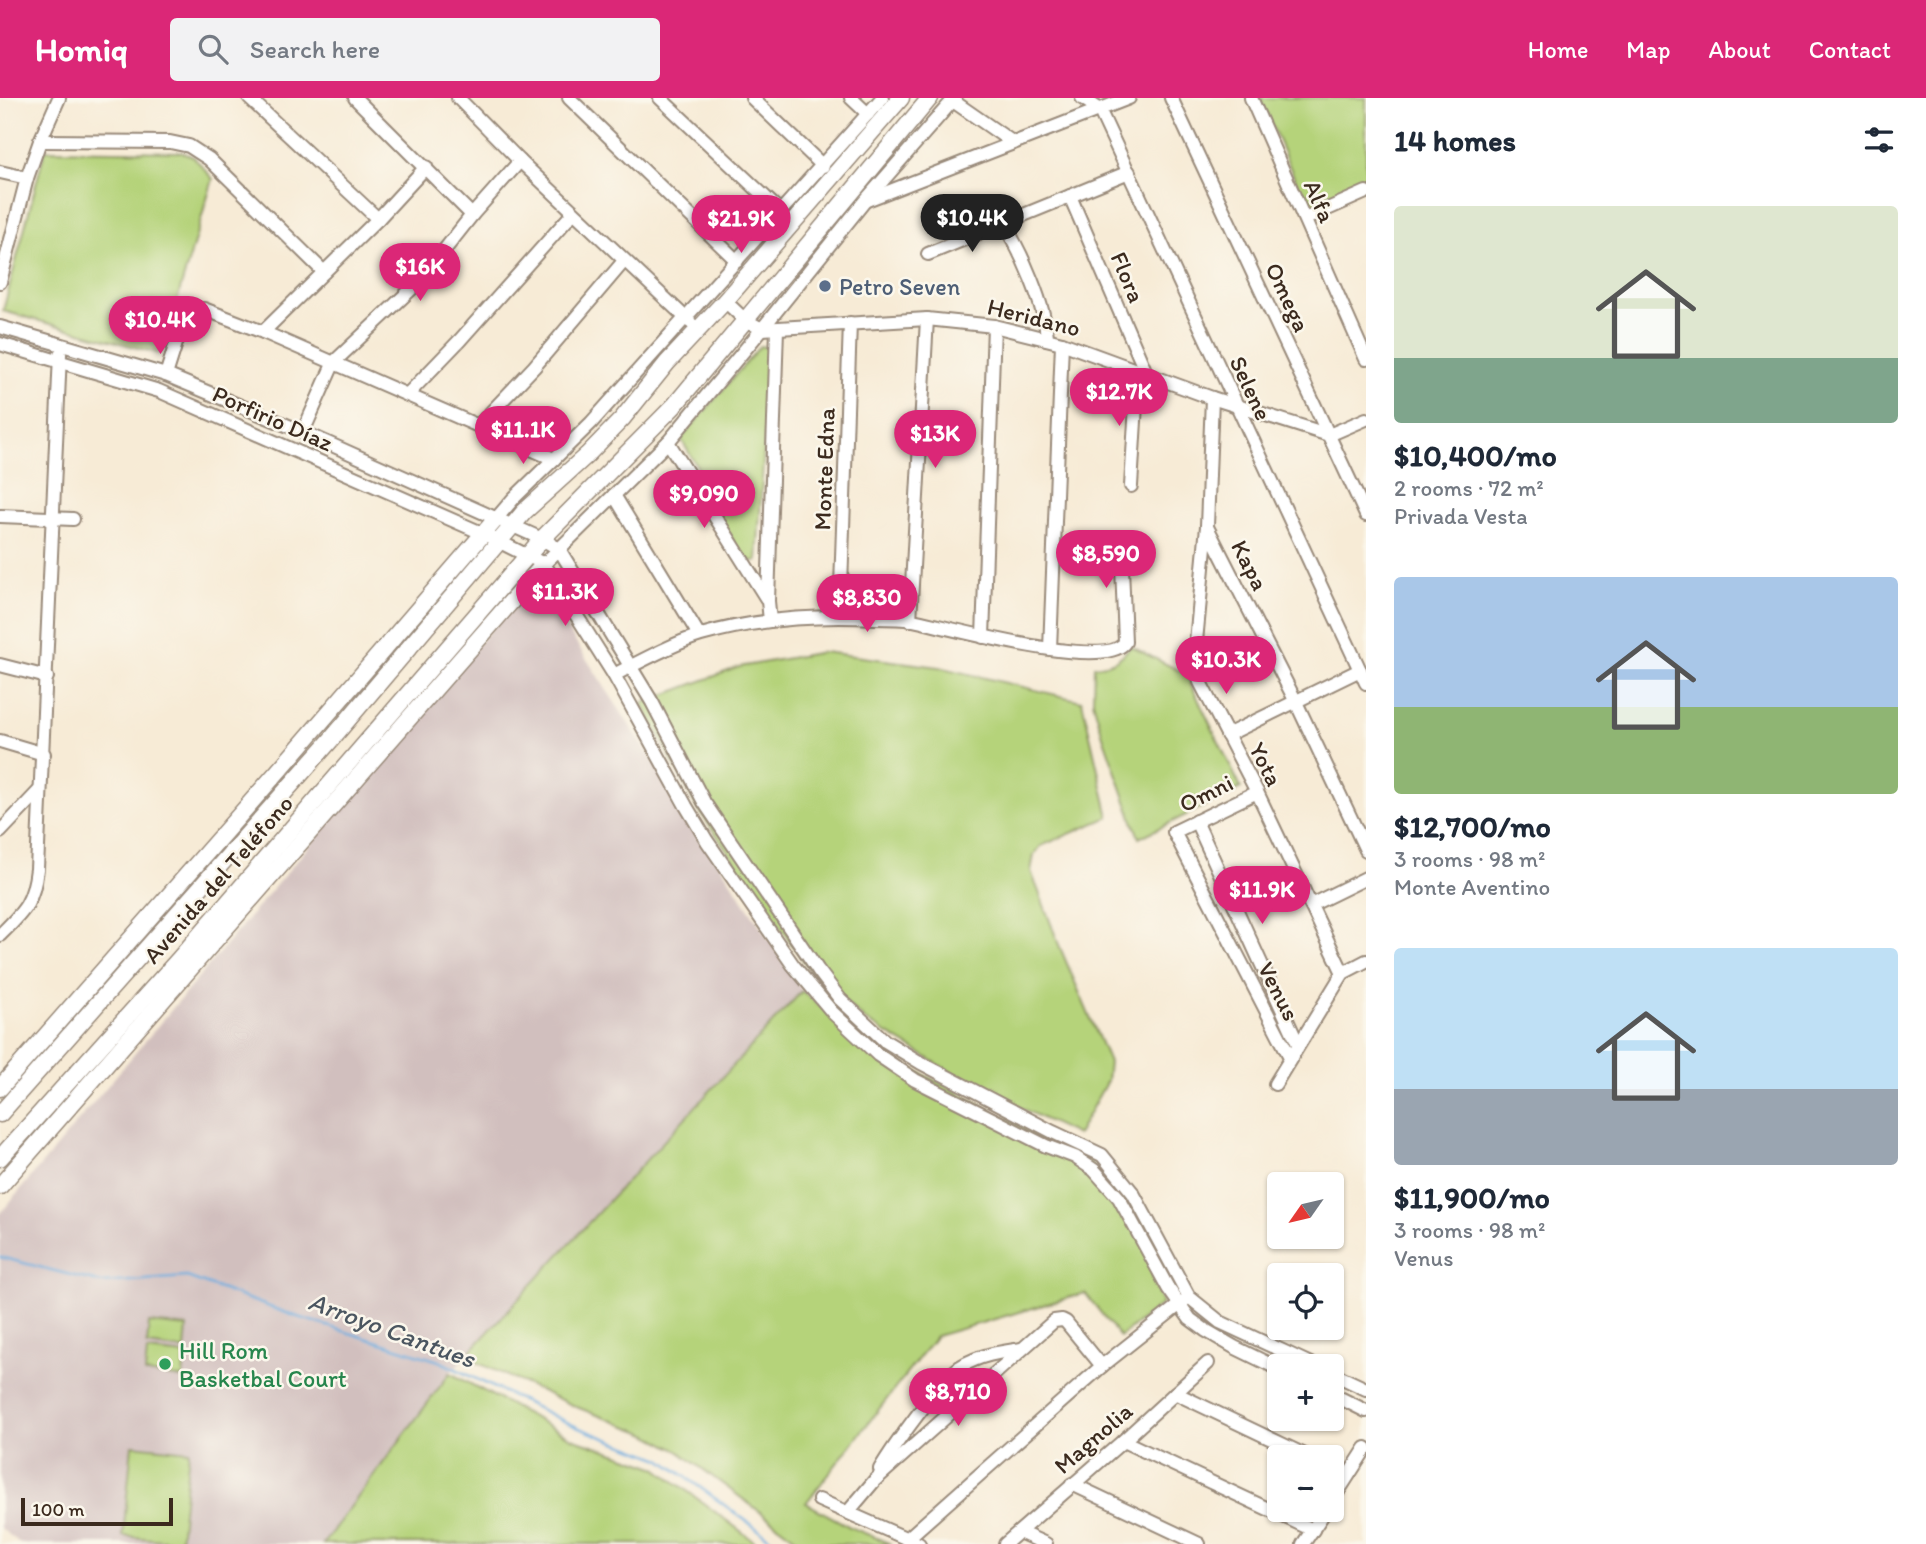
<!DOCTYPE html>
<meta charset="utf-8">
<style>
:root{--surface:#fff;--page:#f2f2f3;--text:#1f2937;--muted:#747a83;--accent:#db2777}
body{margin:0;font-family:Itim,sans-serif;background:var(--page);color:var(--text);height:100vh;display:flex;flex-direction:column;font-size:26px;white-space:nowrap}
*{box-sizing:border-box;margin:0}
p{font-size:23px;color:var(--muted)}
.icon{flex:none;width:38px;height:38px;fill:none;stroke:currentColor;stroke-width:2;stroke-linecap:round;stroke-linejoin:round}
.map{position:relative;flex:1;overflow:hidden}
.details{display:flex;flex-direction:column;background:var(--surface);width:560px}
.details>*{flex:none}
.needle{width:46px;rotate:236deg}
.buttons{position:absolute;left:1267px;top:1074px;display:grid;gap:14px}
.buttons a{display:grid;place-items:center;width:77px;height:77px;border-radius:7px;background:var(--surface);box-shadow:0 2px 5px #0004;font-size:35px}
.scale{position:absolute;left:21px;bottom:18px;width:152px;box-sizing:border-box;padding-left:7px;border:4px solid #3b2a1e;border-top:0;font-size:19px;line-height:24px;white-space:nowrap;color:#3b2a1e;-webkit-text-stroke:5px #fbf7ec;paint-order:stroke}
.price{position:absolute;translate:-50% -60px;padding:0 16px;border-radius:24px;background:var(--accent);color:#fff;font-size:23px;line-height:46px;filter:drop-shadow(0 2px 4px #0008)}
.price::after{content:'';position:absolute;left:50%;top:42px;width:21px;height:16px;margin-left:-10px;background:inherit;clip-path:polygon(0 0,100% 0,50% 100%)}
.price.active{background:#222;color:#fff}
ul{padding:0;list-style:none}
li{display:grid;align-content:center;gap:14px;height:371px;padding:0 28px}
li span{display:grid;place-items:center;height:217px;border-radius:7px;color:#555}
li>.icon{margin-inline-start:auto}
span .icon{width:126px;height:126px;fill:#fffc;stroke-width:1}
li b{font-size:30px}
h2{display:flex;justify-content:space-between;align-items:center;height:84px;padding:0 28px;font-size:30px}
header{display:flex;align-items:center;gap:42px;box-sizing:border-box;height:98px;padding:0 35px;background:var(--accent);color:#fff}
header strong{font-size:33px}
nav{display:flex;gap:38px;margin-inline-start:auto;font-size:24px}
.search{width:490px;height:63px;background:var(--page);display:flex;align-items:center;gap:18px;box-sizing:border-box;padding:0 24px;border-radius:7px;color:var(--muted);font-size:26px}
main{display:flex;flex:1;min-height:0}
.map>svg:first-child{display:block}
.industrial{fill:#d1bfbe}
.green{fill:#b5d37a;stroke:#787e4c;stroke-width:2}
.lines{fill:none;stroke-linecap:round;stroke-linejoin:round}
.stream{stroke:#6aa9dc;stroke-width:2.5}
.minor-casing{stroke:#998a7a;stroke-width:16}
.major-casing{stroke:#998a7a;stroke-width:19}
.minor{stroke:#fff;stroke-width:12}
.major{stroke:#fff;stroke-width:16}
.service-dot{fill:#5c6f8a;stroke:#fbf7ec;stroke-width:2.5}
.leisure-dot{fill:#2e9e5b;stroke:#fbf7ec;stroke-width:2.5}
.labels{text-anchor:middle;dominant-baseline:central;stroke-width:5;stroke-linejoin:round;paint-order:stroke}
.street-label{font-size:24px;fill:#3b2a1e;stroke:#fbf7ec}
.service-label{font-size:24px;fill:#4e5e75;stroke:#fbf7ec;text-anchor:start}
.leisure-label{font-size:24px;fill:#27864d;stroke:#fbf7ec;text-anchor:start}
.water-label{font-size:26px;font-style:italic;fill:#4b5660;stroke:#fbf7ec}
</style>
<header>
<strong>Homiq</strong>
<div class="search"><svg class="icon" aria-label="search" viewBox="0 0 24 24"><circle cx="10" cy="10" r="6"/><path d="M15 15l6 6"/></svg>Search here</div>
<nav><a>Home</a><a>Map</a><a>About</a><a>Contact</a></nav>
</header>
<main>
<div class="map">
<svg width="1366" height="1446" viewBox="0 0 1366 1446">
<rect width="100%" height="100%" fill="#fbf7ec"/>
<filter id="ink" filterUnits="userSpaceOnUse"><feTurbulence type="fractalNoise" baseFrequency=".0143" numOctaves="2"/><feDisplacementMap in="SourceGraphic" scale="14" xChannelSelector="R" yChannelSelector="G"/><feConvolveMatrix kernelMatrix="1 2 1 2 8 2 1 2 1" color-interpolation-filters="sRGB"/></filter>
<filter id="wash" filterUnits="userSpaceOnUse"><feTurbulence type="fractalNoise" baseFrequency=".00686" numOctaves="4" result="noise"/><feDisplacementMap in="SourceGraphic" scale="28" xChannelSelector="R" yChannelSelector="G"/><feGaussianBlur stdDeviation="1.57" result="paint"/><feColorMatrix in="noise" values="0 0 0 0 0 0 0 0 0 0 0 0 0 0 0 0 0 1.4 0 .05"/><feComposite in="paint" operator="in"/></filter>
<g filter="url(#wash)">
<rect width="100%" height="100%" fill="#f7ebd6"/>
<!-- industrial -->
<polygon class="industrial" points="534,480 802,893 450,1275 323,1446 21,1446 0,1430 0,1116"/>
<!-- green -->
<g class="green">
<polygon points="1260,0 1366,0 1366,83 1307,109"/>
<polygon points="45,52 182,54 194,59 213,81 161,256 3,213"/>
<polygon points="760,248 770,250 757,463 745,463 719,419 708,387 681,341"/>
<path d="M1130,548L1186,576L1241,690L1139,740L1103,638L1093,603L1094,568C1111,566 1120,563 1130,548Z"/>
<polygon points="823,554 939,569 1082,603 1109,719 1041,748 1034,757 1031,773 1059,847 1109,964 1107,983 1077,1037 971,986 865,922 812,875 696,708 642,605 739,569"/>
<polygon points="802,893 865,946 1091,1064 1161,1173 1152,1178 1162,1206 1120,1239 1085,1195 936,1238 806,1405 850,1429 891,1446 803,1446 677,1352 647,1336 579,1310 465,1259"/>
<polygon points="149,1225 187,1229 185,1252 147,1247"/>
<polygon points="147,1253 185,1257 183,1280 145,1275"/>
<polygon points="450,1275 572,1340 655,1369 758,1446 323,1446"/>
<polygon points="132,1347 189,1353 180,1444 123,1438"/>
</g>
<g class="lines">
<!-- stream -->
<polyline class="stream" points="0,1159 102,1185 187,1179 292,1217 439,1263 579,1330 661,1361 778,1446"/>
</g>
</g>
<g filter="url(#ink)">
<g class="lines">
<defs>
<g id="minor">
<polyline points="249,0 378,121"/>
<polyline points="355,0 472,117"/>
<polyline points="458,0 520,63 690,224"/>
<polyline points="569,0 737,163"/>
<polyline points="660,0 781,114"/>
<polyline points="752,0 823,68"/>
<polyline points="851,0 868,16"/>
<polyline points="1082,0 1099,11 1366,585"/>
<polyline points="1171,0 1366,417"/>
<polyline points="1251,0 1366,261"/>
<polyline points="953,3 1012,44"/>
<polyline points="40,43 170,44 189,48 209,61 324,174"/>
<polyline points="0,74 27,80"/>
<polyline points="1070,98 1147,277"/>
<polyline points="867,102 1129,0"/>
<polyline points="1305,121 1366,94"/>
<path d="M1003,125C1021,153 1046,209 1047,241"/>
<polyline points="928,156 1129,74"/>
<polyline points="0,184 27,80 40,43 59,0"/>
<polyline points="725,203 745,222 762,231 927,221 994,228 1062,245 1212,300 1329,337 1366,321"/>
<polyline points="0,229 166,277 303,334 542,441 559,451 652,604 704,704 818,872 840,901 885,943 921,965 1053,1034 1102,1057 1133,1095 1189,1199 1220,1224 1317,1269"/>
<polyline points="263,234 378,121 426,69"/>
<polyline points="0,246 159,293 484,436 544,466 614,577 686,708 707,743 793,867 833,915 878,957 915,982 1046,1048 1075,1059 1094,1072 1119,1100 1168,1190 1190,1221 1205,1232 1234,1249 1279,1271"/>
<polyline points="166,277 183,223 192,212 204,211 263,234 554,361"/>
<polyline points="408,296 460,242 573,115"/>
<polyline points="1212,300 1207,428 1195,554 1200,584 1257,694 1343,875"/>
<polyline points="478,328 534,269 624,163"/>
<polyline points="303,334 334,264 420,183 472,117 520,63"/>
<polyline points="668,344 768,503"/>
<polyline points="1131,388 1138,274"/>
<polyline points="614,397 699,537"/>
<polyline points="0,418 73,421"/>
<polyline points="496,421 514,400 591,325 882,0"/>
<polyline points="1207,429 1295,602 1366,752"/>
<polyline points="544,466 668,344 762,231 864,104 955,0"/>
<polyline points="840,518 850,225"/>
<polyline points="910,522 927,221"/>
<polyline points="770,523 768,503 777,231"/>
<polyline points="983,539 994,228"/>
<polyline points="1050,551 1062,245"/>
<polyline points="0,567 47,579"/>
<path d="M614,577C639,564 674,545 701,537C757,521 818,517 875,520C888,520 901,520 913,522C946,529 1107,574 1125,544L1121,444"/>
<polyline points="1227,637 1360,572"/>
<polyline points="0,643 44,656"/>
<polyline points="1257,694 1174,734 1290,959"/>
<polyline points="1196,723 1298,946"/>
<polyline points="0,734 40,692"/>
<polyline points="1311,807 1366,780"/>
<path d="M0,837C23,814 33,806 37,771L60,256"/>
<polyline points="1275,986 1343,875 1366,863"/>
<polyline points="1332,1275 1366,1291"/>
<polyline points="1175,1295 1311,1360"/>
<polyline points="1332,1296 1366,1313"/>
<polyline points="1123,1343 1313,1432"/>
<polyline points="1332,1369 1348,1377"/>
<path d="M880,1371C893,1349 940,1283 960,1269C979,1257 1000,1254 1022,1251"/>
<polyline points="1072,1386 1199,1446"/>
<polyline points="819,1402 919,1446"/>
<polyline points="1332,1403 1366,1350"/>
<polyline points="848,1414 875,1382 1054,1223 1062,1222 1066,1224 1102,1268"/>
<polyline points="1019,1434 1046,1446"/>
<polyline points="908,1440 1102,1268 1184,1203"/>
<polyline points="1005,1446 1123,1343 1208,1265"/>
<polyline points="1303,1446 1326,1412"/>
</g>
<g id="major">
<polyline points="0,990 288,662 496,421"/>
<polyline points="0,1016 329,644 524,414 587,357 622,321 667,265 725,203 901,0"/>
<polyline points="0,1060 179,861 542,441 674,308 930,0"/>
<polyline points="0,1088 544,466"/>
</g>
</defs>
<!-- minor casing -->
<use href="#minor" class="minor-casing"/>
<!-- major casing -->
<use href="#major" class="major-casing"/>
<!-- minor -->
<use href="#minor" class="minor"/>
<!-- major -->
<use href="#major" class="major"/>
</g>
</g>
<!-- markers -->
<circle class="service-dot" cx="825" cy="188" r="7"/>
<circle class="leisure-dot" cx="165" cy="1266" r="7"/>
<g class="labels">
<!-- street labels -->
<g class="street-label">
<text transform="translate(1320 103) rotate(66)">Alfa</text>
<text transform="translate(1128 179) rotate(67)">Flora</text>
<text transform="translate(1288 199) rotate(65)">Omega</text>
<text transform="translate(1034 219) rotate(14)">Heridano</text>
<text transform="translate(1251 290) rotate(65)">Selene</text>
<text transform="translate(273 320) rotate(24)">Porfirio Díaz</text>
<text transform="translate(824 371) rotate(-88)">Monte Edna</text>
<text transform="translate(1250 467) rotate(63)">Kapa</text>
<text transform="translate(1266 666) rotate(63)">Yota</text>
<text transform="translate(1206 695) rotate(-26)">Omni</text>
<text transform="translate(218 781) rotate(-49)">Avenida del Teléfono</text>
<text transform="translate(1279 893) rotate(63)">Venus</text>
<text transform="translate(1093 1340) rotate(-41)">Magnolia</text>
</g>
<!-- service labels -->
<g class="service-label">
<text x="839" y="188">Petro Seven</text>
</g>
<!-- leisure labels -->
<g class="leisure-label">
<text x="179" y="1252">Hill Rom<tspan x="179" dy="28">Basketbal Court</tspan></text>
</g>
<!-- water labels -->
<g class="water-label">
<text transform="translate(392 1232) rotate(20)">Arroyo Cantues</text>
</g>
</g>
</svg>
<div class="buttons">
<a><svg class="needle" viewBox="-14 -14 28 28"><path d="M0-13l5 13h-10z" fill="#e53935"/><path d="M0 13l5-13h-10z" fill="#747a83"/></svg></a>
<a><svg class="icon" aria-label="locate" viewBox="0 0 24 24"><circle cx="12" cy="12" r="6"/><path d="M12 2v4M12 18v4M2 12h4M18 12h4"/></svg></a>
<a>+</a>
<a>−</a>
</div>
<div class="scale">100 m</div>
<b class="price active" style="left:972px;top:156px">$10.4K</b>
<b class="price" style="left:741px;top:157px">$21.9K</b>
<b class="price" style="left:420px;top:205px">$16K</b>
<b class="price" style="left:160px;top:258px">$10.4K</b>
<b class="price" style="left:1119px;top:330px">$12.7K</b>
<b class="price" style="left:523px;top:368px">$11.1K</b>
<b class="price" style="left:935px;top:372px">$13K</b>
<b class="price" style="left:704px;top:432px">$9,090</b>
<b class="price" style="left:1106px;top:492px">$8,590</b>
<b class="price" style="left:565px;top:530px">$11.3K</b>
<b class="price" style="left:867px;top:536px">$8,830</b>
<b class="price" style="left:1226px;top:598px">$10.3K</b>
<b class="price" style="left:1262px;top:828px">$11.9K</b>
<b class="price" style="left:958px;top:1330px">$8,710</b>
</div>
<section class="details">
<h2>14 homes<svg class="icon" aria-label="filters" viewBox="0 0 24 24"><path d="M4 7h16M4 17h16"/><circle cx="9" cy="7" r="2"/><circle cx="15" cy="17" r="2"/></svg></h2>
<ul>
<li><span style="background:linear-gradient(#dfe7d0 70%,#7fa58c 0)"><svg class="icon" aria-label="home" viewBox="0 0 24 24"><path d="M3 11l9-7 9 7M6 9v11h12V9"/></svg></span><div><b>$10,400/mo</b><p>2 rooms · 72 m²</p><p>Privada Vesta</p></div></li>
<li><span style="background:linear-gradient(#a9c7e8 60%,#8fb573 0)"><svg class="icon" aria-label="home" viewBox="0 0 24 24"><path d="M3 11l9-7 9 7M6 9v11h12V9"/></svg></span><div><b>$12,700/mo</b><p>3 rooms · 98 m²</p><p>Monte Aventino</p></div></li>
<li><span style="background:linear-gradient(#bfe0f5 65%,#9aa5b1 0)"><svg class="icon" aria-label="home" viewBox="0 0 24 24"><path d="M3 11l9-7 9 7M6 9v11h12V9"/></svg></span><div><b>$11,900/mo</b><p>3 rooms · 98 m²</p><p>Venus</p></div></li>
</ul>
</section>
</main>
